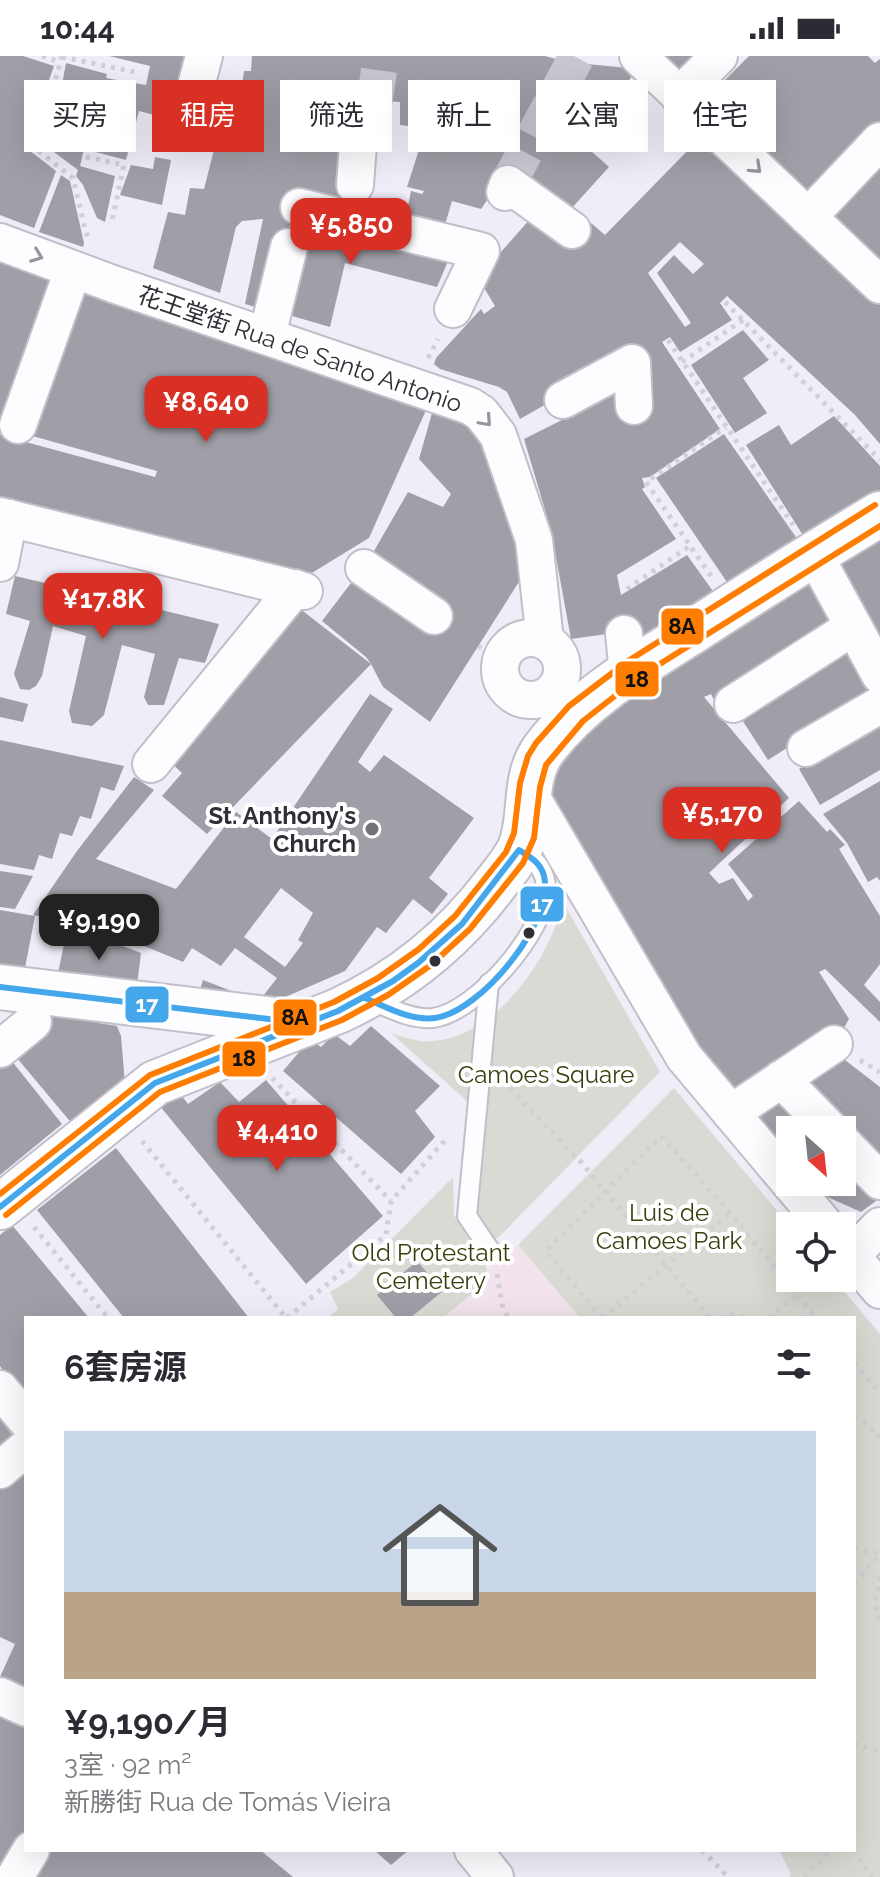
<!DOCTYPE html>
<html lang="zh">
<meta charset="utf-8">
<style>
:root{--surface:#fff;--page:#f2f2f3;--text:#2b2b33;--muted:#7c7c81;--accent:#d93025}
body{margin:0;font-family:Raleway,"Noto Sans SC",sans-serif;background:var(--page);color:var(--text);height:100vh;display:flex;flex-direction:column;font-size:30px;white-space:nowrap}
*{box-sizing:border-box;margin:0}
p{font-size:26px;color:var(--muted)}
.icon{flex:none;width:44px;height:44px;fill:none;stroke:currentColor;stroke-width:2;stroke-linecap:round;stroke-linejoin:round}
.map{position:relative;flex:1;overflow:hidden}
.side{position:absolute;left:24px;top:1260px;width:832px;height:536px;display:flex;flex-direction:column;background:var(--surface);border-radius:0px;box-shadow:0 8px 32px #0002}
.side>*{flex:none}
.top-card{position:absolute;left:24px;top:24px;width:832px;height:72px;display:flex;gap:16px}
.needle{width:52px;rotate:153deg}
.controls{position:absolute;left:776px;top:1060px;display:grid;gap:16px}
.controls a{display:grid;place-items:center;width:80px;height:80px;border-radius:0px;background:var(--surface);box-shadow:0 8px 32px #0002;font-size:40px}
.price{position:absolute;translate:-50% -68px;padding:0 18px;border-radius:16px;background:var(--accent);color:#fff;font-size:26px;line-height:52px;filter:drop-shadow(0 2px 4px #0008)}
.price::after{content:'';position:absolute;left:50%;top:48px;width:24px;height:18px;margin-left:-12px;background:inherit;clip-path:polygon(0 0,100% 0,50% 100%)}
.price.active{background:#222;color:#fff}
ul{padding:0;list-style:none}
li{display:grid;align-content:center;gap:16px;height:424px;padding:0 40px}
li span{display:grid;place-items:center;height:248px;border-radius:0px;color:#555}
li>.icon{margin-inline-start:auto}
span .icon{width:144px;height:144px;fill:#fffc;stroke-width:1}
li b{font-size:34px}
h2{display:flex;justify-content:space-between;align-items:center;height:96px;padding:0 40px;font-size:34px}
.tag{padding:0 28px;border-radius:0px;background:var(--surface);box-shadow:0 8px 32px #0002;font-size:28px;line-height:72px}
.tag.active{background:var(--accent);color:#fff}
.status{display:flex;justify-content:space-between;align-items:center;height:56px;padding:0 40px;background:var(--surface);direction:ltr}
.status svg{height:22px;fill:currentColor}
.map>svg:first-child{display:block}
.commercial{fill:#f2e3ec}
.green{fill:#d9dad3}
.building{fill:#a09ea6;fill-rule:evenodd}
.lines{fill:none;stroke-linecap:round;stroke-linejoin:round}
.street-tunnel{stroke:#cac7d1;stroke-width:36;stroke-dasharray:36 18;stroke-linecap:butt}
.lane-casing{stroke:#c1bfc7;stroke-width:22}
.street-casing{stroke:#c1bfc7;stroke-width:40}
.secondary-casing{stroke:#c1bfc7;stroke-width:48}
.path{stroke:#d1d0d4;stroke-width:5;stroke-dasharray:4 6;stroke-linecap:butt}
.lane{stroke:#fdfcfe;stroke-width:18}
.street{stroke:#fdfcfe;stroke-width:36}
.secondary{stroke:#fdfcfe;stroke-width:44}
.bus-1-casing{stroke:#fff;stroke-width:12}
.bus-2-casing{stroke:#fff;stroke-width:12}
.bus-3-casing{stroke:#fff;stroke-width:12}
.bus-1{stroke:#44a6eb;stroke-width:6}
.bus-2{stroke:#ff7d00;stroke-width:6}
.bus-3{stroke:#ff7d00;stroke-width:6}
.oneway{stroke:#96959a}
.poi-dot{fill:#73717a;stroke:#fff;stroke-width:3}
.bus-dot{fill:#302e36;stroke:#fff;stroke-width:3}
.labels{text-anchor:middle;dominant-baseline:central;stroke-width:8;stroke-linejoin:round;paint-order:stroke}
.street-label{font-size:24px;fill:#302e36;stroke:#fff}
.poi-label{font-size:24px;font-weight:bold;fill:#302e36;stroke:#fff;text-anchor:end}
.park-label{font-size:24px;fill:#393f0c;stroke:#fff}
.line-badge{stroke:#fff;stroke-width:3}
.badge-label{font-size:22px;text-anchor:middle;font-weight:bold;fill:#fff}
.pale-badge-label{font-size:22px;text-anchor:middle;font-weight:bold;fill:#111}
</style>
<div class="status"><b>10:44</b><svg viewBox="0 0 49 12"><path d="M0 12V9h3v3zM5 12V6h3v6zM10 12V3h3v9zM15 12V0h3v12zM26 1h20v11H26zM47 4h2v5h-2z"/></svg></div>
<div class="map">
<svg width="880" height="1821" viewBox="0 0 880 1821">
<rect width="100%" height="100%" fill="#f0edf8"/>
<!-- commercial -->
<polygon class="commercial" points="518,1189 580,1262 443,1262 480,1231 485,1226 487,1213"/>
<!-- green -->
<g class="green">
<path d="M563,846L660,1016L500,1180L479,1193L459,1158L469,1047L391,977C401,980 412,984 421,985C478,989 526,933 548,887C555,875 558,860 563,846Z"/>
<polygon points="674,1032 790,1170 790,1222 833,1222 880,1278 880,1821 789,1821 791,1818 779,1794 854,1794 854,1262 580,1262 518,1189"/>
<polygon points="453,1121 454,1159 487,1213 485,1226 480,1231 443,1262 327,1262 338,1253 330,1236 353,1222"/>
</g>
<!-- building -->
<g class="building">
<polygon points="0,0 23,0 54,10 25,91 56,115 34,172 0,159"/>
<polygon points="109,0 197,0 178,65 139,55 126,104 84,93 80,110 115,120 105,166 97,162 83,129 76,120 78,114 50,93 66,7 107,18 106,22 146,29 150,10"/>
<polygon points="252,0 545,0 567,6 638,13 580,85 609,111 570,154 502,122 481,153 452,145 442,179 404,170 411,135 422,138 424,135 407,131 426,72 400,69 400,46 356,43 344,143 341,142 340,147 292,160 269,255 245,248 263,163 242,165 236,171 220,237 153,212 168,156 185,159 190,132 204,133 222,62 237,65 244,15 251,15"/>
<polygon points="665,0 704,0 685,19"/>
<polygon points="749,0 868,0 875,7 880,3 880,66 806,138 710,39"/>
<path d="M702,80L880,249V388L855,359L727,240L720,247L732,264L680,296L670,281L662,286L720,373L650,421L642,422L645,431L642,433L676,483L617,519L621,539L687,499L715,538L642,583L621,576L571,583L551,474L524,383L626,332L638,317L576,331L520,363L507,336L499,331L440,313L434,308L436,302L481,253L484,258L495,250L478,222L538,154L559,189L575,181L591,167L605,179ZM680,186L704,208L693,218L674,199L657,217L691,267L685,271L648,217Z"/>
<polygon points="880,100 880,210 824,155"/>
<polygon points="155,101 171,104 162,149 120,139 131,109 153,113"/>
<polygon points="61,119 70,125 84,187 83,191 39,176"/>
<polygon points="305,162 452,196 437,231 345,207 330,271 282,257"/>
<polygon points="0,202 60,224 8,377 0,375"/>
<polygon points="76,233 427,352 369,482 302,523 0,448 0,379 155,421 157,415 29,379"/>
<polygon points="743,274 769,304 743,322 767,357 735,377 691,309"/>
<polygon points="432,357 482,369 525,492 522,521 430,666 383,631 371,608 207,778 162,740 182,717 166,702 290,545 371,608 366,601 322,565 351,527 423,574 370,502 408,436 443,451 451,438 419,403"/>
<polygon points="834,360 880,410 880,442 806,484 746,389 779,369 791,389"/>
<polygon points="724,378 800,487 729,529 656,422"/>
<polygon points="880,476 880,577 871,582 830,510"/>
<polygon points="809,512 842,565 714,644 711,638 704,641 789,742 709,817 719,828 733,822 748,845 753,840 728,808 799,745 827,776 830,773 845,789 839,793 880,860 880,908 864,929 880,946 880,966 825,913 819,916 849,963 840,979 740,1046 692,983 550,747 550,696"/>
<polygon points="15,520 145,550 219,568 205,607 179,602 164,649 148,649 144,641 155,598 122,589 104,659 92,670 72,667 69,655 86,580 53,570 42,620 36,630 29,634 20,633 14,618 30,565 6,558"/>
<polygon points="851,584 878,634 768,704 737,656"/>
<path d="M370,638L393,653L358,706L370,716L384,699L474,762L429,822L448,838L432,858L413,843L386,877L377,871L345,915L267,949L259,945L277,922L235,892L221,910L192,892L183,906L64,857L61,865L33,859L77,795L134,721L154,734L96,803L176,833L236,756L272,783ZM281,832L313,857L298,884L303,887L285,911L244,881Z"/>
<polygon points="0,641 28,648 23,666 0,661"/>
<polygon points="880,666 880,714 820,749 799,713"/>
<polygon points="0,684 124,710 114,735 101,731 91,763 80,760 72,780 60,777 52,803 39,799 34,814 0,808"/>
<polygon points="880,725 880,825 877,821 868,826 847,787 823,758"/>
<polygon points="0,815 33,820 15,853 0,851"/>
<polygon points="0,854 35,860 24,917 0,913"/>
<polygon points="68,869 141,897 136,937 57,922"/>
<polygon points="203,924 247,941 197,944"/>
<polygon points="55,960 117,970 121,980 125,1028 74,1070 11,995"/>
<polygon points="371,970 440,1030 415,1055 435,1081 401,1118 283,1015 310,983 321,991 334,978 350,990"/>
<polygon points="7,999 62,1068 0,1119 0,1005"/>
<polygon points="845,1004 880,1031 880,1114 801,1033"/>
<polygon points="266,1024 383,1160 306,1228 159,1049 177,1034 188,1048 220,1026 239,1046"/>
<polygon points="790,1037 823,1074 790,1074 790,1104 752,1061"/>
<polygon points="116,1092 249,1262 124,1262 37,1154"/>
<polygon points="842,1094 880,1142 861,1156 821,1138 809,1126 842,1126"/>
<polygon points="12,1169 89,1262 26,1262 26,1334 9,1316 6,1319 0,1310 0,1179"/>
<polygon points="417,1205 443,1235 410,1262 396,1262 377,1239"/>
<polygon points="0,1363 19,1388 0,1407"/>
<polygon points="26,1397 26,1638 0,1630 0,1621 15,1588 0,1581 0,1419"/>
<polygon points="0,1651 26,1662 26,1774 0,1819"/>
<polygon points="44,1794 260,1794 293,1821 29,1821"/>
<polygon points="374,1794 409,1794 391,1809"/>
</g>
<g class="lines">
<!-- street-tunnel -->
<g class="street-tunnel">
<polyline points="374,50 381,0"/>
<polyline points="508,128 577,0"/>
</g>
<defs>
<g id="lane">
<polyline points="489,927 467,1160 492,1197"/>
<path d="M368,943C388,951 410,964 433,962C475,957 546,875 546,833C546,815 535,802 520,794"/>
</g>
<g id="street">
<polyline points="638,0 880,229"/>
<polyline points="194,38 204,0"/>
<polyline points="679,40 719,0"/>
<polyline points="355,129 361,48"/>
<polyline points="505,136 508,128 572,174"/>
<polyline points="299,151 481,195 453,253"/>
<polyline points="808,161 880,85"/>
<polyline points="0,186 113,228 470,350 481,357 498,379 534,484 545,585"/>
<polyline points="267,280 289,191"/>
<polyline points="563,344 632,307 634,350"/>
<polyline points="18,369 73,214"/>
<polyline points="0,460 304,535"/>
<polyline points="814,498 880,619"/>
<polyline points="0,507 9,462"/>
<polyline points="364,512 434,560"/>
<polyline points="624,578 628,617"/>
<circle cx="531" cy="613" r="31"/>
<polyline points="733,648 853,571"/>
<polyline points="806,692 880,649"/>
<polyline points="151,708 295,532"/>
<polyline points="528,735 684,1001 826,1170"/>
<polyline points="0,993 33,966"/>
<polyline points="781,1023 831,1074"/>
<polyline points="731,1057 834,988"/>
<polyline points="842,1086 880,1125"/>
<polyline points="842,1189 880,1234"/>
<polyline points="851,1200 880,1170"/>
<polyline points="0,1333 26,1364"/>
<polyline points="0,1414 26,1392"/>
<polyline points="0,1640 26,1652"/>
<polyline points="473,1794 495,1821"/>
<polyline points="15,1821 31,1794"/>
</g>
<g id="secondary">
<polyline points="0,931 300,967"/>
<path d="M0,1151L155,1027L338,955C401,926 454,883 496,827C504,817 514,805 520,792C533,760 522,723 544,693C583,641 641,608 695,574C756,534 818,495 880,458"/>
</g>
</defs>
<!-- lane casing -->
<use href="#lane" class="lane-casing"/>
<!-- street casing -->
<use href="#street" class="street-casing"/>
<!-- secondary casing -->
<use href="#secondary" class="secondary-casing"/>
<!-- path -->
<g class="path">
<polyline points="42,0 60,6"/>
<polyline points="62,0 36,93 73,122 86,177 91,184"/>
<polyline points="62,1 140,17"/>
<polyline points="86,101 124,109 111,169"/>
<polyline points="725,246 880,404"/>
<polyline points="668,284 793,469"/>
<polyline points="428,302 438,283"/>
<polyline points="682,306 743,264"/>
<polyline points="711,520 646,426 726,371"/>
<polyline points="627,533 690,490"/>
<polyline points="478,590 501,605"/>
<polyline points="860,1004 880,1016"/>
<polyline points="272,1022 391,1145"/>
<polyline points="503,1025 581,1106 710,1262"/>
<polyline points="142,1085 286,1262"/>
<polyline points="34,1171 108,1262"/>
<polyline points="497,1218 502,1248 508,1262"/>
<polyline points="287,1262 386,1179 391,1145 448,1081"/>
<polyline points="602,1262 546,1195 661,1080 730,1157 816,1262"/>
<polyline points="602,1262 730,1157"/>
<polyline points="721,1262 733,1259 752,1262"/>
<polyline points="769,1262 796,1239"/>
<polyline points="854,1307 880,1337"/>
<polyline points="854,1362 867,1368 880,1382"/>
<polyline points="854,1492 866,1496 880,1497"/>
<polyline points="880,1521 875,1547 880,1564"/>
<polyline points="854,1527 880,1498"/>
<polyline points="854,1688 880,1695"/>
<polyline points="702,1794 728,1821"/>
<polyline points="853,1794 872,1821"/>
<polyline points="804,1821 831,1794"/>
</g>
<!-- lane -->
<use href="#lane" class="lane"/>
<!-- street -->
<use href="#street" class="street"/>
<!-- secondary -->
<use href="#secondary" class="secondary"/>
<defs>
<g id="bus-1">
<polyline points="0,931 294,966"/>
<path d="M0,1151L155,1027L338,955L393,925L418,907L462,868L519,794C529,800 541,807 544,820C555,866 480,956 435,962C410,965 387,951 365,942"/>
</g>
<polyline id="bus-2" points="6,1159 160,1036 342,964 388,939 431,909 470,873 523,807 534,782 540,731 546,709 583,665 639,621 880,470"/>
<polyline id="bus-3" points="0,1138 150,1019 334,946 378,922 419,893 455,860 506,796 514,777 520,727 528,700 536,687 569,650 628,605 875,449"/>
</defs>
<!-- bus-1 casing -->
<use href="#bus-1" class="bus-1-casing"/>
<!-- bus-2 casing -->
<use href="#bus-2" class="bus-2-casing"/>
<!-- bus-3 casing -->
<use href="#bus-3" class="bus-3-casing"/>
<!-- bus-1 -->
<use href="#bus-1" class="bus-1"/>
<!-- bus-2 -->
<use href="#bus-2" class="bus-2"/>
<!-- bus-3 -->
<use href="#bus-3" class="bus-3"/>
</g>
<!-- one-way arrows -->
<defs><path id="oneway-chevron" d="M-2-3.5L2.5 0L-2 3.5" fill="none" stroke-width="1.6" stroke-linecap="round" stroke-linejoin="round" transform="scale(2)"/></defs>
<g class="oneway">
<use href="#oneway-chevron" transform="translate(756 112) rotate(43)"/>
<use href="#oneway-chevron" transform="translate(37 200) rotate(21)"/>
<use href="#oneway-chevron" transform="translate(486 365) rotate(48)"/>
</g>
<!-- markers -->
<circle class="poi-dot" cx="372" cy="773" r="8"/>
<g class="bus-dot">
<circle cx="529" cy="877" r="7"/>
<circle cx="435" cy="905" r="7"/>
</g>
<g class="labels">
<!-- street labels -->
<g class="street-label">
<text transform="translate(300 293) rotate(19)">花王堂街 Rua de Santo Antonio</text>
</g>
<!-- poi labels -->
<g class="poi-label">
<text x="356" y="759">St. Anthony's<tspan x="356" dy="28">Church</tspan></text>
</g>
<!-- park labels -->
<g class="park-label">
<text x="546" y="1018">Camoes Square</text>
<text x="669" y="1156">Luis de<tspan x="669" dy="28">Camoes Park</tspan></text>
<text x="431" y="1196">Old Protestant<tspan x="431" dy="28">Cemetery</tspan></text>
</g>
</g>
<g class="line-badge">
<rect x="660" y="551" width="45" height="39" rx="8" fill="#ff7d00"/>
<rect x="614" y="604" width="46" height="38" rx="8" fill="#ff7d00"/>
<rect x="519" y="829" width="46" height="38" rx="8" fill="#44a6eb"/>
<rect x="124" y="929" width="46" height="39" rx="8" fill="#44a6eb"/>
<rect x="272" y="942" width="46" height="39" rx="8" fill="#ff7d00"/>
<rect x="221" y="984" width="46" height="38" rx="8" fill="#ff7d00"/>
</g>
<g class="badge-label">
<text x="542" y="856">17</text>
<text x="147" y="956">17</text>
</g>
<g class="pale-badge-label">
<text x="682" y="578">8A</text>
<text x="637" y="631">18</text>
<text x="295" y="969">8A</text>
<text x="244" y="1010">18</text>
</g>
</svg>
<div class="controls">
<a><svg class="needle" viewBox="-14 -14 28 28"><path d="M0-13l5 13h-10z" fill="#e53935"/><path d="M0 13l5-13h-10z" fill="#7c7c81"/></svg></a>
<a><svg class="icon" aria-label="locate" viewBox="0 0 24 24"><circle cx="12" cy="12" r="6"/><path d="M12 2v4M12 18v4M2 12h4M18 12h4"/></svg></a>
</div>
<b class="price" style="left:351px;top:210px">¥5,850</b>
<b class="price" style="left:206px;top:388px">¥8,640</b>
<b class="price" style="left:103px;top:585px">¥17.8K</b>
<b class="price" style="left:722px;top:799px">¥5,170</b>
<b class="price active" style="left:99px;top:906px">¥9,190</b>
<b class="price" style="left:277px;top:1117px">¥4,410</b>
<div class="top-card">
<a class="tag">买房</a>
<a class="tag active">租房</a>
<a class="tag">筛选</a>
<a class="tag">新上</a>
<a class="tag">公寓</a>
<a class="tag">住宅</a>
</div>
<section class="side">
<h2>6套房源<svg class="icon" aria-label="filters" viewBox="0 0 24 24"><path d="M4 7h16M4 17h16"/><circle cx="9" cy="7" r="2"/><circle cx="15" cy="17" r="2"/></svg></h2>
<ul>
<li><span style="background:linear-gradient(#c9d6e8 65%,#b9a48a 0)"><svg class="icon" aria-label="home" viewBox="0 0 24 24"><path d="M3 11l9-7 9 7M6 9v11h12V9"/></svg></span><div><b>¥9,190/月</b><p>3室 · 92 m²</p><p>新勝街 Rua de Tomás Vieira</p></div></li>
</ul>
</section>
</div>
